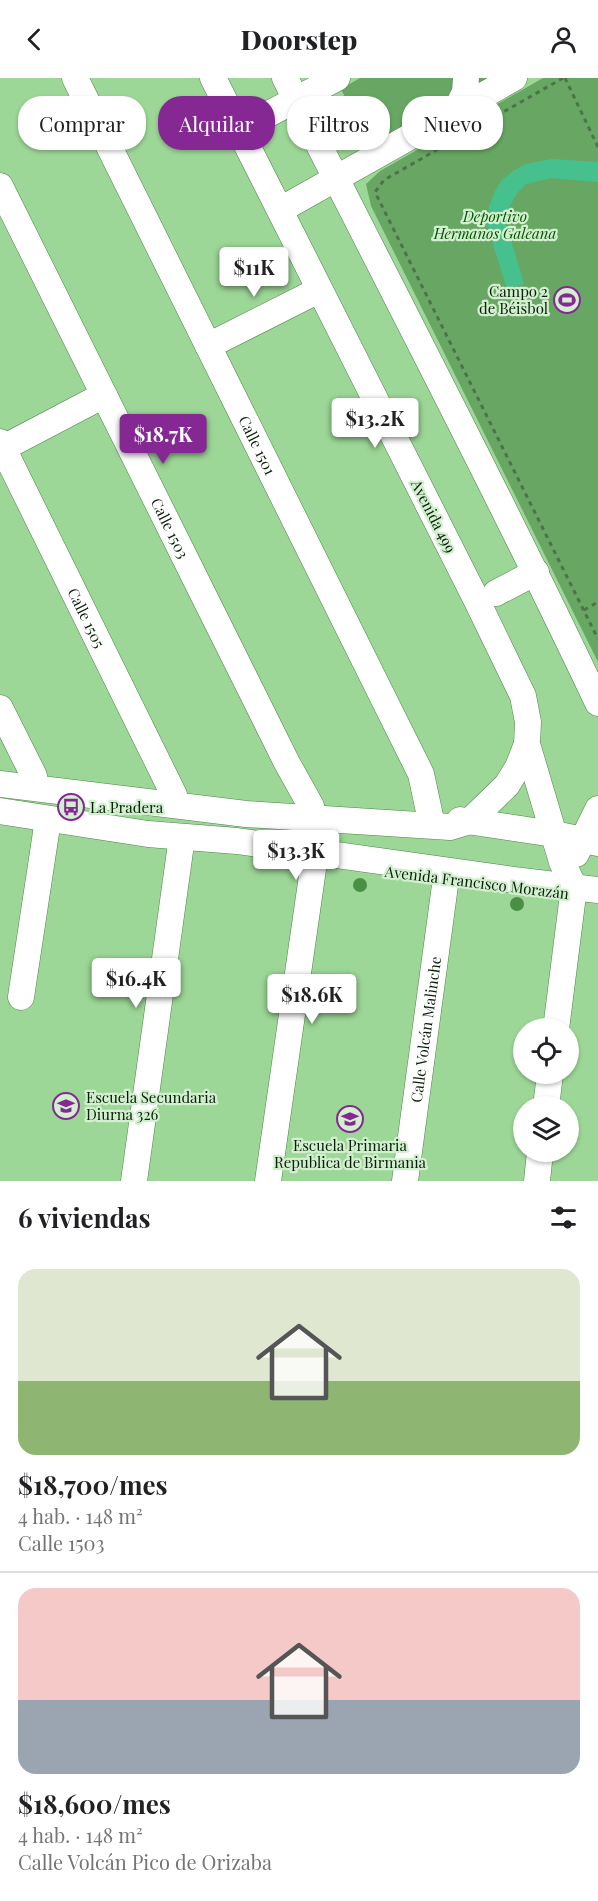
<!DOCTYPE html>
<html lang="es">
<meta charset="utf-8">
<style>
:root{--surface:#fff;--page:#f6f6f6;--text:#202124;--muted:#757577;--line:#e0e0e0;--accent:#862893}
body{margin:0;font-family:"Playfair Display",serif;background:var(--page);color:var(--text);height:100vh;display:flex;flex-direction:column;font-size:22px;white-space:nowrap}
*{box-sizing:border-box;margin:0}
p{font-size:20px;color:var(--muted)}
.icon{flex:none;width:33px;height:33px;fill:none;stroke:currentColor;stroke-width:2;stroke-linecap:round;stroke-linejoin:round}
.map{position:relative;height:1103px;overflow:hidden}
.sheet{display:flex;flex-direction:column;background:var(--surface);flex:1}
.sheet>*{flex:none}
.banner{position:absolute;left:18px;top:18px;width:562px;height:54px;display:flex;gap:12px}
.buttons{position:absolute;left:513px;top:940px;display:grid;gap:12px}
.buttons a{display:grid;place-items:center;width:66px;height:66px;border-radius:50%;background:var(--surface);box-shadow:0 2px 4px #0004;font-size:30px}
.price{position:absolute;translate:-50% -51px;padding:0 14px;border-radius:6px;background:#fff;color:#222;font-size:20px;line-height:39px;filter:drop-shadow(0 2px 3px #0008)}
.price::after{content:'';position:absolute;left:50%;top:36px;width:18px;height:14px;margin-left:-9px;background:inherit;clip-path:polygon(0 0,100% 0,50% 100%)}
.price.on{background:var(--accent);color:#fff}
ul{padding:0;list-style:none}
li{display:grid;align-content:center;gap:12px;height:318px;padding:0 18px}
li+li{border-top:2px solid var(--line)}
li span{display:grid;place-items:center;height:186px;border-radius:18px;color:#555}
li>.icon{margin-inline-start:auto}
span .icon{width:108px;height:108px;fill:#fffc;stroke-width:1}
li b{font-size:26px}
h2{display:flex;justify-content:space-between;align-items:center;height:72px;padding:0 18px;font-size:26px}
.pill{padding:0 21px;border-radius:24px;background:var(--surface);box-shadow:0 2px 4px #0004;font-size:21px;line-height:54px}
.pill.on{background:var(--accent);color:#fff}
header{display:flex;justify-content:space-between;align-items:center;height:78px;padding:0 18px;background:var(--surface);font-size:27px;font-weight:800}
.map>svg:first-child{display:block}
.green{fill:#68a763}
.building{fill:#46c08d}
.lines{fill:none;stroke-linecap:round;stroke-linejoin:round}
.minor-casing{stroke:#4d8449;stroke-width:27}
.path{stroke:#4c7349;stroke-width:3;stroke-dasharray:4.5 4.5;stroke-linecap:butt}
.minor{stroke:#fff;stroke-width:26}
.tree{fill:#499046}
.labels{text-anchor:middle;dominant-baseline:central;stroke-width:4.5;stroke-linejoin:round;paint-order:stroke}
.park-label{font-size:15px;font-style:italic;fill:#055503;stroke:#d2efcf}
.poi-label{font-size:15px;fill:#081f07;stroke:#d2efcf;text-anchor:start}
.street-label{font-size:15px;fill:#081f07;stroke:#d2efcf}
</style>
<header><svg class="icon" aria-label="back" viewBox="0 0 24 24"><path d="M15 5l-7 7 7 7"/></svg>Doorstep<svg class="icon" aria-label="person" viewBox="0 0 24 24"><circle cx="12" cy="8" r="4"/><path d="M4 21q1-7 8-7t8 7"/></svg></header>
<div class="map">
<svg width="598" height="1103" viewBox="0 0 598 1103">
<rect width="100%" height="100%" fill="#9dd797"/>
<!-- green -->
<g class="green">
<polygon points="360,0 491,0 369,70 341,11"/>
<polygon points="543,0 598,0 598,584 371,128 366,106 380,93"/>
</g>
<!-- building -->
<polygon class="building" points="552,81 598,84 598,104 551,100 526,106 517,115 510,128 505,142 524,206 507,211 487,147 489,129 494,115 501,103 513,93 526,86"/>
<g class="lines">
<defs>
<g id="minor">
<path id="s1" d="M75,0L421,696L430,738"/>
<path d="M285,0C390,208 498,414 598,625"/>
<polyline points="455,34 465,14 466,0"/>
<polyline points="240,51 337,0"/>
<path id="s2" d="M0,108L287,685L311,728"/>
<polyline points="280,132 514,0"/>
<polyline points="208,268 319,212"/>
<path id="s3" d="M0,364L174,717"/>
<polyline points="3,370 104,317"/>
<polyline points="496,515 536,494"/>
<polyline points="0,630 34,698"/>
<polyline points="527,666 562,784 574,809 556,951"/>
<polyline points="0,706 246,736 450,749 470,743 507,707 518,689 527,666 528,644 523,618 478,525 213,0"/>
<polyline points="0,733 148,756 237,763 515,802 598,812"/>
<polyline points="460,742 554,756 598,765"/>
<polyline points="576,776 598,731"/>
<polyline points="21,919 47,748"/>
<polyline points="546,1029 550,996"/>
<polyline points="134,1103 181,766"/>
<polyline points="268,1103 314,784"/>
<path id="s4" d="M405,1103L446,800"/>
<polyline points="537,1103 540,1074"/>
</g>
</defs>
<!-- minor casing -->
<use href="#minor" class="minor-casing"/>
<!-- path -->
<g class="path">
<polyline points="563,0 384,102 375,114 598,561"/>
<polyline points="565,0 598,69"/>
<polyline points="584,532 598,524"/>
</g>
<!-- minor -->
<use href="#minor" class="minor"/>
</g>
<!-- trees -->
<g class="tree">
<circle cx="360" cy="807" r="7"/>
<circle cx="517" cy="826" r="7"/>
</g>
<!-- icons -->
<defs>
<symbol id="stadium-ring" viewBox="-11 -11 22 22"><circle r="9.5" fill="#d2efcf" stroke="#862893" stroke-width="1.5"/><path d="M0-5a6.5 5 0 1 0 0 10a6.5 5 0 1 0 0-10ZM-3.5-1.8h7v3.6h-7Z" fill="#862893"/></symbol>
<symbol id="bus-ring" viewBox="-11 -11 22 22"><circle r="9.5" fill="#d2efcf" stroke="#862893" stroke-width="1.5"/><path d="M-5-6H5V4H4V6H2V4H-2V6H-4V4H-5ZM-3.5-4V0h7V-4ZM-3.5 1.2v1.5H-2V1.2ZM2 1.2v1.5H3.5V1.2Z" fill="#862893"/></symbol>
<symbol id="school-ring" viewBox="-11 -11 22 22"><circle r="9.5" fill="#d2efcf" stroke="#862893" stroke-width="1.5"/><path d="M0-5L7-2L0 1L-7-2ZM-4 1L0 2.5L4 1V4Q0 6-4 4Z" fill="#862893"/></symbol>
</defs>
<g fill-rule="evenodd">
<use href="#stadium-ring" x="552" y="207" width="30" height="30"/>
<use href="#bus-ring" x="56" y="714" width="30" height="30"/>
<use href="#school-ring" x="51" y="1013" width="30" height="30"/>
<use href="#school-ring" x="335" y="1026" width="30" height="30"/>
</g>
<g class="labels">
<!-- park labels -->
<g class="park-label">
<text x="495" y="138">Deportivo<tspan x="495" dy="17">Hermanos Galeana</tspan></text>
</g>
<!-- poi labels -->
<g class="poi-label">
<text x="548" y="213" text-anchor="end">Campo 2<tspan x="548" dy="17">de Béisbol</tspan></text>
<text x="90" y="729">La Pradera</text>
<text x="86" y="1019">Escuela Secundaria<tspan x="86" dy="17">Diurna 326</tspan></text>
<text x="350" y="1067" text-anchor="middle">Escuela Primaria<tspan x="350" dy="17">Republica de Birmania</tspan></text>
</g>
<!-- street labels -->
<g class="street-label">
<text stroke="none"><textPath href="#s1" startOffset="410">Calle 1501</textPath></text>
<text transform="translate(434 438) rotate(63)">Avenida 499</text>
<text stroke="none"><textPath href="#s2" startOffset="382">Calle 1503</textPath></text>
<text stroke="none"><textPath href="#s3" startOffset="196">Calle 1505</textPath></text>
<text transform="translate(477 804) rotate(7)">Avenida Francisco Morazán</text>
<text stroke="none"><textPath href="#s4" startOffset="153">Calle Volcán Malinche</textPath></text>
</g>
</g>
</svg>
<div class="buttons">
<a><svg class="icon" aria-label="locate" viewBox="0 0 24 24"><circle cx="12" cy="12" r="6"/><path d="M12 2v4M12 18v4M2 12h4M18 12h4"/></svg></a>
<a><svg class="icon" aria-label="layers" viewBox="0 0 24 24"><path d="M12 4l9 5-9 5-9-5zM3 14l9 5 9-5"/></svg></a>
</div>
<b class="price" style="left:254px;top:220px">$11K</b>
<b class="price" style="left:375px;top:371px">$13.2K</b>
<b class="price on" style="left:163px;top:387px">$18.7K</b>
<b class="price" style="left:296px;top:803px">$13.3K</b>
<b class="price" style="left:136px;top:931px">$16.4K</b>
<b class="price" style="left:312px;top:947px">$18.6K</b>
<div class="banner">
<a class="pill">Comprar</a>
<a class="pill on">Alquilar</a>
<a class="pill">Filtros</a>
<a class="pill">Nuevo</a>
</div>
</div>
<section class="sheet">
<h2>6 viviendas<svg class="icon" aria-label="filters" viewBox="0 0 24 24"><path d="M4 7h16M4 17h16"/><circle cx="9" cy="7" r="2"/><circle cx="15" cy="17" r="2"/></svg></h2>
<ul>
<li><span style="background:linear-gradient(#dfe7d0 60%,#8fb573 0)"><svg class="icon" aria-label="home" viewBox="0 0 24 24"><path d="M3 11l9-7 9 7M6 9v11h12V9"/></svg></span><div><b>$18,700/mes</b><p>4 hab. · 148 m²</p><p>Calle 1503</p></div></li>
<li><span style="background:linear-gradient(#f6c9c9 60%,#9aa5b1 0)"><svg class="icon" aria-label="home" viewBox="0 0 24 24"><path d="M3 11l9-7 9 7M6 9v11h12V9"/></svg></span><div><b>$18,600/mes</b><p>4 hab. · 148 m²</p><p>Calle Volcán Pico de Orizaba</p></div></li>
</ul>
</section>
